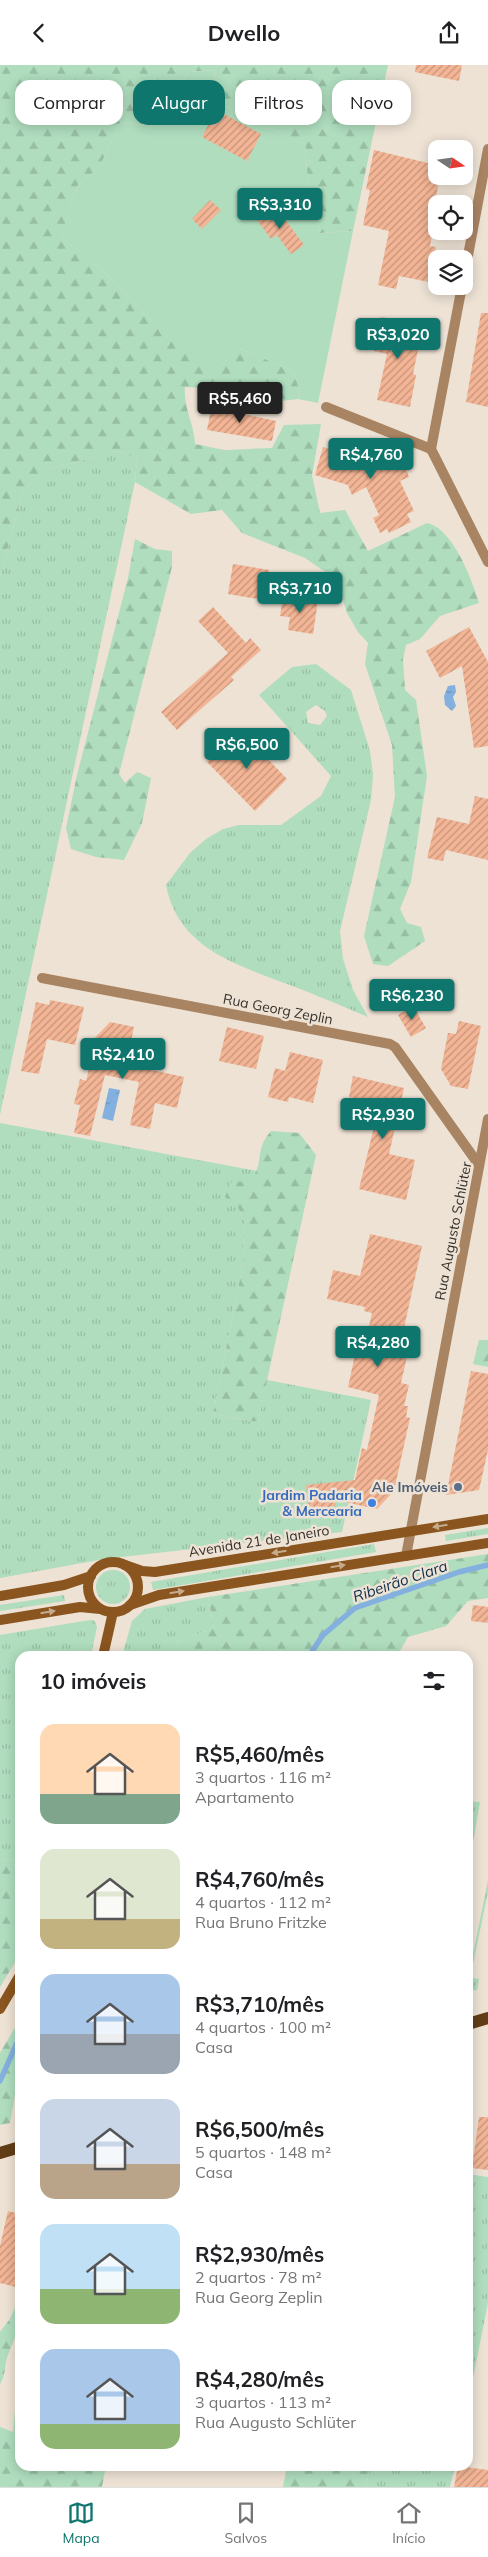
<!DOCTYPE html>
<html lang="pt">
<meta charset="utf-8">
<style>
:root{--surface:#fff;--page:#f6f6f6;--text:#202124;--muted:#757577;--line:#e0e0e0;--accent:#0f766e}
body{margin:0;font-family:Mulish,sans-serif;background:var(--page);color:var(--text);height:100vh;display:flex;flex-direction:column;font-size:19px;white-space:nowrap}
*{box-sizing:border-box;margin:0}
p{font-size:16px;color:var(--muted)}
.icon{flex:none;width:28px;height:28px;fill:none;stroke:currentColor;stroke-width:2;stroke-linecap:round;stroke-linejoin:round}
.map{position:relative;flex:1;overflow:hidden}
.drawer{position:absolute;left:15px;top:1586px;width:458px;height:820px;display:flex;flex-direction:column;background:var(--surface);border-radius:15px;box-shadow:0 2px 12px #0003}
.drawer>*{flex:none}
.hud{position:absolute;left:15px;top:15px;width:459px;height:45px;display:flex;gap:10px}
.needle{width:32px;rotate:103deg}
.buttons{position:absolute;left:428px;top:75px;display:grid;gap:10px}
.buttons a{display:grid;place-items:center;width:45px;height:45px;border-radius:10px;background:var(--surface);box-shadow:0 2px 12px #0003;font-size:25px}
.price{position:absolute;translate:-50% -42px;padding:0 11px;border-radius:5px;background:var(--accent);color:#fff;font-size:16px;line-height:32px;filter:drop-shadow(0 1px 2px #0008)}
.price::after{content:'';position:absolute;left:50%;top:30px;width:15px;height:11px;margin-left:-8px;background:inherit;clip-path:polygon(0 0,100% 0,50% 100%)}
.price.active{background:#222;color:#fff}
ul{padding:0;list-style:none}
li{display:flex;align-items:center;gap:15px;height:125px;padding:0 25px}
li span{display:grid;place-items:center;flex:none;width:140px;height:100px;border-radius:15px;color:#555}
li>.icon{margin-inline-start:auto}
span .icon{width:60px;height:60px;fill:#fffc;stroke-width:1}
li b{font-size:21px}
h2{display:flex;justify-content:space-between;align-items:center;height:60px;padding:0 25px;font-size:21px}
.chip{padding:0 18px;border-radius:15px;background:var(--surface);box-shadow:0 2px 12px #0003;font-size:18px;line-height:45px}
.chip.active{background:var(--accent);color:#fff}
header{display:flex;justify-content:space-between;align-items:center;height:65px;padding:0 25px;background:var(--surface);font-size:22px;font-weight:700}
.dock{display:flex;justify-content:space-around;align-items:center;height:70px;border-top:1px solid var(--line);background:var(--surface);font-size:14px;color:var(--muted)}
.dock a{display:grid;justify-items:center;gap:2px}
.dock .active{color:var(--accent)}
.map>svg:first-child{display:block}
.grass{fill:url(#grass-tufts);fill-rule:evenodd}
.forest{fill:url(#forest-firs)}
.pitch{fill:#afddbe}
.water{fill:url(#water-ripples)}
.lines{fill:none;stroke-linecap:round;stroke-linejoin:round}
.stream{stroke:#83b0df;stroke-width:5.5}
.building{fill:url(#building-hatch)}
.street{stroke:#a98463;stroke-width:10}
.secondary{stroke:#8a551e;stroke-width:10}
.primary{stroke:#623d17;stroke-width:12}
.oneway{fill:#c5aa8b}
.service-dot{fill:#5c6f8a;stroke:#ede2d4;stroke-width:2}
.shop-dot{fill:#3f7fe0;stroke:#ede2d4;stroke-width:2}
.labels{text-anchor:middle;dominant-baseline:central;stroke-width:5;stroke-linejoin:round;paint-order:stroke}
.street-label{font-size:14px;fill:#36312c;stroke:#ede2d4}
.service-label{font-size:14px;font-weight:bold;fill:#4e5e75;stroke:#ede2d4;text-anchor:end}
.shop-label{font-size:14px;font-weight:bold;fill:#366cbe;stroke:#ede2d4;text-anchor:end}
.water-label{font-size:15px;font-style:italic;fill:#0b2d4c;stroke:#ede2d4}
</style>
<header><svg class="icon" aria-label="back" viewBox="0 0 24 24"><path d="M15 5l-7 7 7 7"/></svg>Dwello<svg class="icon" aria-label="share" viewBox="0 0 24 24"><path d="M12 15V3M7 8l5-5 5 5M5 13v7h14v-7"/></svg></header>
<div class="map">
<svg width="488" height="2422" viewBox="0 0 488 2422">
<defs>
<pattern id="grass-tufts" width="24" height="20" patternUnits="userSpaceOnUse" patternTransform="scale(1.25)"><rect width="24" height="20" fill="#afddbe"/><path d="M3 7l-1-3M5 7V3M7 7l1-3M15 17l-1-3M17 17v-4M19 17l1-3" fill="none" stroke="#97bea3"/></pattern>
<pattern id="forest-firs" width="22" height="20" patternUnits="userSpaceOnUse" patternTransform="scale(1.25)"><rect width="22" height="20" fill="#afddbe"/><path d="M5 1l3.5 6h-7zM16 11l3.5 6h-7z" fill="#97bea3"/></pattern>
<pattern id="water-ripples" width="26" height="14" patternUnits="userSpaceOnUse" patternTransform="scale(1.25)"><rect width="26" height="14" fill="#83b0df"/><path d="M2 4q2-2 4 0t4 0M15 11q2-2 4 0t4 0" fill="none" stroke="#6c90b5"/></pattern>
<pattern id="building-hatch" width="6" height="6" patternUnits="userSpaceOnUse" patternTransform="scale(1.25)"><rect width="6" height="6" fill="#f3b595"/><path d="M-1 1l2-2M0 6l6-6M5 7l2-2" fill="none" stroke="#c6947a"/></pattern>
</defs>
<rect width="100%" height="100%" fill="#ede2d4"/>
<!-- grass -->
<g class="grass">
<polygon points="117,386 137,393 135,417 0,1050 0,512 23,426 46,405"/>
<path d="M316,599L351,625L370,686L373,710L371,735L340,866L343,894L353,925L368,952C342,941 317,930 290,920C238,900 178,884 166,820L190,788L206,774L223,764L239,760H281L321,731L331,711L259,630L292,602ZM316,640L325,646L327,651L320,660L308,658L306,647Z"/>
<polygon points="0,1058 258,1106 238,1142 244,1156 243,1199 213,1349 258,1357 267,1315 371,1335 342,1467 104,1494 0,1513"/>
<polygon points="488,1463 488,1469 446,1476 445,1470"/>
<polygon points="374,1479 376,1487 153,1525 151,1517"/>
<circle cx="113" cy="1522" r="17"/>
<polygon points="64,1530 65,1536 0,1546 0,1540"/>
<polygon points="208,1532 214,1563 178,1576 173,1591 122,1591 132,1556 145,1544"/>
<polygon points="90,1555 95,1556 97,1562 91,1591 20,1591 20,1798 10,1794 0,1795 0,1570"/>
<polygon points="468,1736 480,1737 468,1806"/>
<polygon points="488,1815 488,1827 470,1913 479,1914 477,1925 468,1926 468,1914"/>
<polygon points="468,2109 488,2112 488,2238 468,2338"/>
<polygon points="370,2401 455,2401 450,2422 366,2422"/>
</g>
<!-- forest -->
<g class="forest">
<path d="M0,0H388L353,166L320,168L308,117L305,80L217,37L214,5L189,7L151,60L120,58L99,103L78,120L61,172L101,204L151,255L217,303L241,284L294,306L299,324L298,334L256,339L200,323L185,322C183,342 194,358 195,379L224,385L272,383L284,360L321,359L312,410L320,448L345,445L368,486L427,458C453,463 472,515 479,538L440,551L420,574L406,580L403,594L405,625L416,635L427,711L411,817L400,844L407,858L421,862L425,876L388,901L373,899L364,871L395,732L392,680L365,599L368,578L358,567L347,548L337,515L305,493L242,468L222,445L191,449L135,417L137,393L117,386L46,405L23,426L0,512Z"/>
<polygon points="135,474 155,484 172,486 172,502 119,709 125,718 137,707 151,713 142,758 124,795 96,792 71,784 66,763 77,710 128,513"/>
<path d="M271,1066L299,1068L316,1090L258,1357L213,1349L243,1199L244,1156L238,1142L225,1132L231,1117L251,1116C265,1096 254,1085 271,1066Z"/>
<polygon points="479,1275 488,1275 488,1302 473,1299"/>
<polygon points="488,1489 488,1533 468,1536 446,1561 408,1572 397,1591 173,1591 178,1576 214,1563 208,1532"/>
<polygon points="10,1794 20,1798 20,1889 0,1922 0,1795"/>
<polygon points="20,1954 20,2001 10,2058 0,2060 0,1988"/>
<path d="M19,2233C28,2251 13,2275 7,2293C4,2302 6,2310 0,2319V2267L10,2254Z"/>
<polygon points="20,2333 20,2401 106,2401 102,2422 0,2422 0,2362 13,2367 16,2334"/>
<polygon points="287,2401 370,2401 366,2422 283,2422"/>
</g>
<!-- pitch -->
<polygon class="pitch" points="214,5 217,37 305,80 308,117 320,168 353,166 318,338 298,334 299,324 294,306 241,284 217,303 200,301 151,255 101,204 61,172 78,120 99,103 120,58 151,60 189,7"/>
<!-- water -->
<g class="water">
<polygon points="455,620 456,627 453,632 456,641 452,646 445,640 444,631 448,621"/>
<polygon points="109,1023 120,1025 113,1056 102,1053"/>
</g>
<g class="lines">
<!-- stream -->
<g class="stream">
<polyline points="309,1591 323,1570 355,1543 459,1507 488,1500"/>
<polyline points="0,2016 20,1971"/>
</g>
</g>
<!-- building -->
<g class="building">
<polygon points="416,0 462,0 459,16 415,7"/>
<polygon points="216,45 261,69 247,96 202,72"/>
<polygon points="374,85 436,100 436,112 440,113 433,145 436,145 436,150 430,181 436,182 429,217 399,211 396,224 378,220 389,166 363,160 370,125 366,124"/>
<polygon points="210,135 221,145 202,164 192,154"/>
<polygon points="275,141 304,180 291,189 277,170 271,174 257,155"/>
<polygon points="481,248 488,248 488,342 466,337"/>
<polygon points="381,252 423,260 413,309 416,310 410,342 377,335 387,289 374,286"/>
<polygon points="212,339 231,343 230,346 276,356 272,376 207,365"/>
<polygon points="348,375 388,385 392,393 397,392 400,399 404,398 409,412 400,416 414,446 407,449 411,457 389,468 387,464 380,468 373,453 379,450 366,422 352,430 348,420 315,410 323,382 345,388"/>
<polygon points="233,499 269,505 264,535 228,529"/>
<polygon points="283,531 318,535 313,569 288,565 290,552 280,551"/>
<polygon points="213,542 246,578 250,573 261,585 231,612 234,615 177,665 161,647 228,588 198,556"/>
<polygon points="469,562 488,597 488,681 474,683 462,601 440,613 426,586"/>
<polygon points="240,665 287,714 255,746 207,697"/>
<polygon points="475,731 488,734 488,795 446,785 443,796 427,793 437,752 469,759"/>
<polygon points="50,935 84,942 75,980 47,974 39,1009 21,1006 36,937 49,940"/>
<polygon points="413,941 426,963 411,972 398,950"/>
<polygon points="459,956 481,961 468,1024 451,1021 441,1004 448,968 456,969"/>
<polygon points="110,957 134,962 131,976 135,982 110,996 184,1012 177,1043 155,1038 150,1064 130,1060 139,1017 105,1010 90,1071 74,1068 80,1040 74,1039 80,1014 86,1016 94,984 86,982"/>
<polygon points="227,962 264,971 256,1004 219,996"/>
<polygon points="290,987 323,995 313,1038 289,1032 288,1037 268,1032 275,1003 285,1006"/>
<polygon points="353,1011 404,1023 389,1089 415,1095 406,1135 359,1124 374,1062 366,1060 371,1037 349,1032"/>
<polygon points="370,1169 422,1181 404,1263 413,1265 401,1318 409,1320 404,1341 408,1341 406,1352 410,1353 394,1426 377,1444 335,1435 336,1441 309,1444 306,1420 355,1415 362,1383 367,1385 379,1330 348,1322 355,1290 362,1292 372,1248 364,1246 365,1242 327,1234 333,1205 360,1211"/>
<polygon points="471,1306 488,1309 488,1385 479,1425 446,1430"/>
<polygon points="473,1540 488,1542 488,1558 471,1556"/>
<polygon points="479,2052 488,2052 488,2105 472,2103"/>
<polygon points="8,2146 20,2149 20,2223 0,2218 0,2181"/>
<polygon points="458,2401 488,2405 488,2422 454,2422"/>
</g>
<g class="lines">
<!-- street -->
<g class="street">
<polyline points="464,212 488,84"/>
<polyline points="462,221 431,384 488,497"/>
<polyline points="326,342 431,384"/>
<polyline points="42,913 390,979 395,982 479,1100"/>
<polyline points="406,1491 488,1054"/>
</g>
<!-- secondary -->
<g class="secondary">
<circle cx="113" cy="1522" r="25"/>
<polyline points="125,1500 142,1506 155,1507 488,1454"/>
<polyline points="0,1531 64,1520 91,1511"/>
<polyline points="130,1540 159,1530 488,1478"/>
<polyline points="0,1555 80,1542 100,1544"/>
<polyline points="103,1591 113,1547"/>
<polyline points="0,1944 20,1910"/>
</g>
<!-- primary -->
<g class="primary">
<polyline points="468,1959 488,1953"/>
<polyline points="0,2088 20,2082"/>
</g>
</g>
<!-- one-way arrows -->
<defs><path id="oneway-solid" d="M-6-.8H1V-3.2L6.5 0L1 3.2V.8H-6Z" transform="scale(1.25)"/></defs>
<g class="oneway">
<use href="#oneway-solid" transform="translate(440 1461) rotate(171)"/>
<use href="#oneway-solid" transform="translate(279 1487) rotate(171)"/>
<use href="#oneway-solid" transform="translate(338 1501) rotate(-9)"/>
<use href="#oneway-solid" transform="translate(177 1527) rotate(-9)"/>
<use href="#oneway-solid" transform="translate(48 1547) rotate(-9)"/>
</g>
<!-- markers -->
<circle class="service-dot" cx="458" cy="1422" r="5"/>
<circle class="shop-dot" cx="372" cy="1438" r="5"/>
<g class="labels">
<!-- street labels -->
<g class="street-label">
<text transform="translate(278 944) rotate(11)">Rua Georg Zeplin</text>
<text transform="translate(453 1166) rotate(-79)">Rua Augusto Schlüter</text>
<text transform="translate(259 1476) rotate(-9)">Avenida 21 de Janeiro</text>
</g>
<!-- service labels -->
<g class="service-label">
<text x="448" y="1422">Ale Imóveis</text>
</g>
<!-- shop labels -->
<g class="shop-label">
<text x="362" y="1430">Jardim Padaria<tspan x="362" dy="16">&amp; Mercearia</tspan></text>
</g>
<!-- water labels -->
<g class="water-label">
<text transform="translate(400 1516) rotate(-19)">Ribeirão Clara</text>
</g>
</g>
</svg>
<div class="buttons">
<a><svg class="needle" viewBox="-14 -14 28 28"><path d="M0-13l5 13h-10z" fill="#e53935"/><path d="M0 13l5-13h-10z" fill="#757577"/></svg></a>
<a><svg class="icon" aria-label="locate" viewBox="0 0 24 24"><circle cx="12" cy="12" r="6"/><path d="M12 2v4M12 18v4M2 12h4M18 12h4"/></svg></a>
<a><svg class="icon" aria-label="layers" viewBox="0 0 24 24"><path d="M12 4l9 5-9 5-9-5zM3 14l9 5 9-5"/></svg></a>
</div>
<b class="price" style="left:280px;top:165px">R$3,310</b>
<b class="price" style="left:398px;top:295px">R$3,020</b>
<b class="price active" style="left:240px;top:359px">R$5,460</b>
<b class="price" style="left:371px;top:415px">R$4,760</b>
<b class="price" style="left:300px;top:549px">R$3,710</b>
<b class="price" style="left:247px;top:705px">R$6,500</b>
<b class="price" style="left:412px;top:956px">R$6,230</b>
<b class="price" style="left:123px;top:1015px">R$2,410</b>
<b class="price" style="left:383px;top:1075px">R$2,930</b>
<b class="price" style="left:378px;top:1303px">R$4,280</b>
<div class="hud">
<a class="chip">Comprar</a>
<a class="chip active">Alugar</a>
<a class="chip">Filtros</a>
<a class="chip">Novo</a>
</div>
<section class="drawer">
<h2>10 imóveis<svg class="icon" aria-label="filters" viewBox="0 0 24 24"><path d="M4 7h16M4 17h16"/><circle cx="9" cy="7" r="2"/><circle cx="15" cy="17" r="2"/></svg></h2>
<ul>
<li><span style="background:linear-gradient(#ffd9b3 70%,#7fa58c 0)"><svg class="icon" aria-label="home" viewBox="0 0 24 24"><path d="M3 11l9-7 9 7M6 9v11h12V9"/></svg></span><div><b>R$5,460/mês</b><p>3 quartos · 116 m²</p><p>Apartamento</p></div></li>
<li><span style="background:linear-gradient(#dfe7d0 70%,#c2b280 0)"><svg class="icon" aria-label="home" viewBox="0 0 24 24"><path d="M3 11l9-7 9 7M6 9v11h12V9"/></svg></span><div><b>R$4,760/mês</b><p>4 quartos · 112 m²</p><p>Rua Bruno Fritzke</p></div></li>
<li><span style="background:linear-gradient(#a9c7e8 60%,#9aa5b1 0)"><svg class="icon" aria-label="home" viewBox="0 0 24 24"><path d="M3 11l9-7 9 7M6 9v11h12V9"/></svg></span><div><b>R$3,710/mês</b><p>4 quartos · 100 m²</p><p>Casa</p></div></li>
<li><span style="background:linear-gradient(#c9d6e8 65%,#b9a48a 0)"><svg class="icon" aria-label="home" viewBox="0 0 24 24"><path d="M3 11l9-7 9 7M6 9v11h12V9"/></svg></span><div><b>R$6,500/mês</b><p>5 quartos · 148 m²</p><p>Casa</p></div></li>
<li><span style="background:linear-gradient(#bfe0f5 65%,#8fb573 0)"><svg class="icon" aria-label="home" viewBox="0 0 24 24"><path d="M3 11l9-7 9 7M6 9v11h12V9"/></svg></span><div><b>R$2,930/mês</b><p>2 quartos · 78 m²</p><p>Rua Georg Zeplin</p></div></li>
<li><span style="background:linear-gradient(#a9c7e8 75%,#8fb573 0)"><svg class="icon" aria-label="home" viewBox="0 0 24 24"><path d="M3 11l9-7 9 7M6 9v11h12V9"/></svg></span><div><b>R$4,280/mês</b><p>3 quartos · 113 m²</p><p>Rua Augusto Schlüter</p></div></li>
</ul>
</section>
</div>
<nav class="dock">
<a class="active"><svg class="icon" aria-label="map" viewBox="0 0 24 24"><path d="M3 6l6-2 6 2 6-2v14l-6 2-6-2-6 2zM9 4v14M15 6v14"/></svg>Mapa</a>
<a><svg class="icon" aria-label="saved" viewBox="0 0 24 24"><path d="M7 4h10v16l-5-4-5 4z"/></svg>Salvos</a>
<a><svg class="icon" aria-label="home" viewBox="0 0 24 24"><path d="M3 11l9-7 9 7M6 9v11h12V9"/></svg>Início</a>
</nav>
